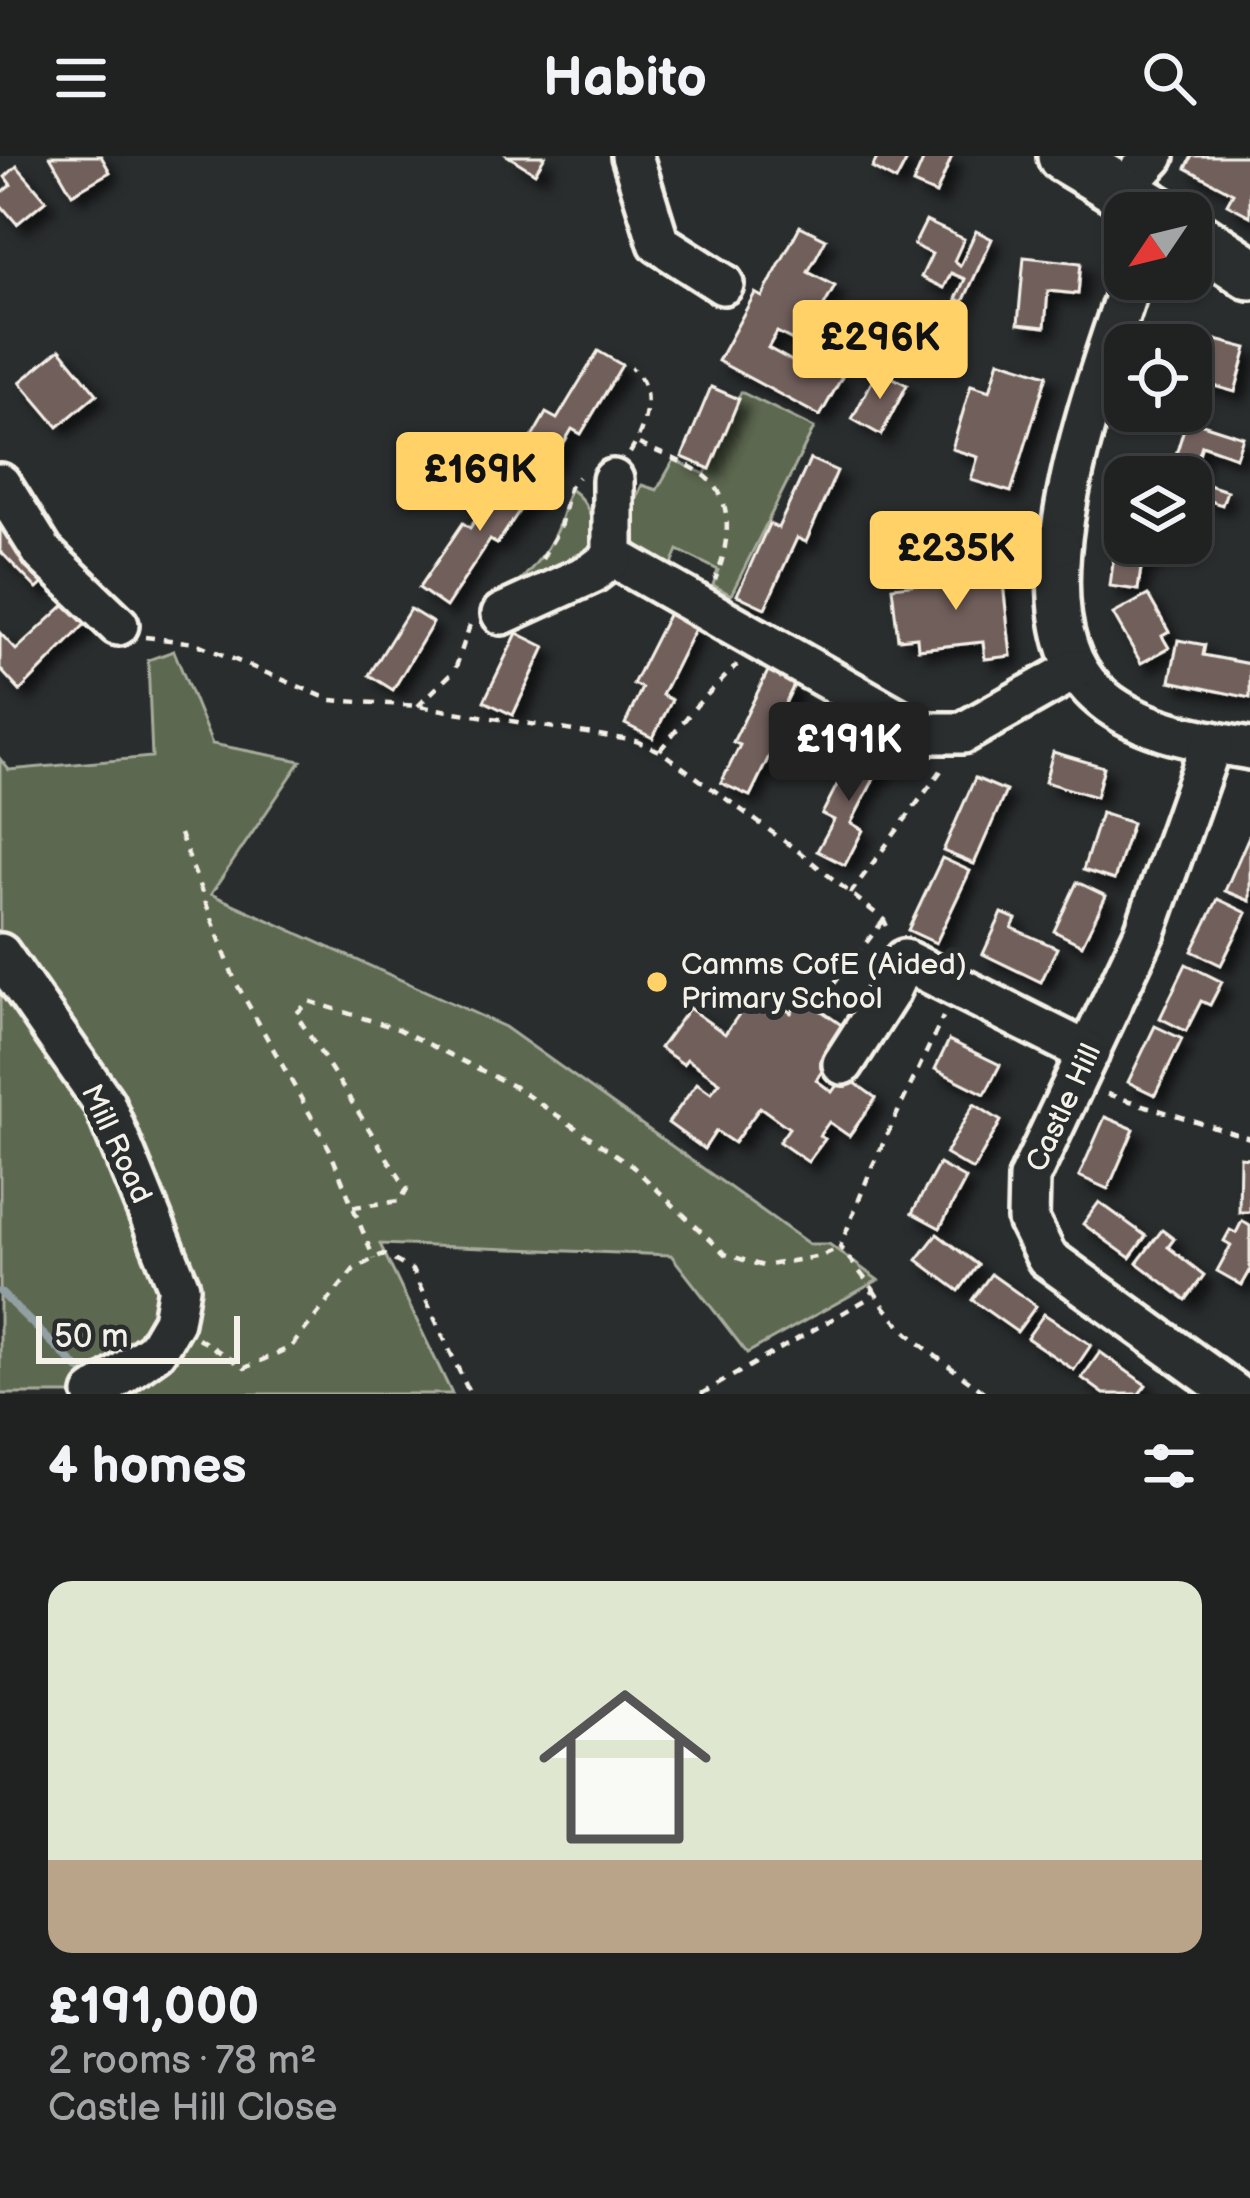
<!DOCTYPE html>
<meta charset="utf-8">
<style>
:root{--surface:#202222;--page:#282a2a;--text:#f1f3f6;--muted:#a2a4a5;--line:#3d3f40;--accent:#ffd166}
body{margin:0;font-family:"Balsamiq Sans",sans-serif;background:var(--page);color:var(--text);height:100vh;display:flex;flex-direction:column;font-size:45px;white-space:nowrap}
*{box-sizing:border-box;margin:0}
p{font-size:39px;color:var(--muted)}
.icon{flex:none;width:66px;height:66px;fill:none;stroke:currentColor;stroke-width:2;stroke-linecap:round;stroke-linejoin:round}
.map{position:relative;height:1238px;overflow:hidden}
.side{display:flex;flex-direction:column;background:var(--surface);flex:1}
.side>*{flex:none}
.needle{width:78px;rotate:235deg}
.fabs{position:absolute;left:1104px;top:36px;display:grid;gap:24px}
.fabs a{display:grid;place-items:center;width:108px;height:108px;border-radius:24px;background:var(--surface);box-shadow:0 3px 9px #0004,0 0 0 3px var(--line);font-size:60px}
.scale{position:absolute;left:36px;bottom:30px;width:204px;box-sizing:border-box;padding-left:12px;border:6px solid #f4f1e8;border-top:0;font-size:33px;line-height:42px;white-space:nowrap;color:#f4f1e8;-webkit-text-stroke:9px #2a2d2e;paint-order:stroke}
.price{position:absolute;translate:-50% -102px;padding:0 27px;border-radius:12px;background:var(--accent);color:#111;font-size:39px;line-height:78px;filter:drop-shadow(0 3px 6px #0008)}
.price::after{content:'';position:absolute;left:50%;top:72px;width:36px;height:27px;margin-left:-18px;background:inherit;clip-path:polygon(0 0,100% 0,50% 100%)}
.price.current{background:#222;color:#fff}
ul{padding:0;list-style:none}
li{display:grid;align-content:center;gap:24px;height:636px;padding:0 48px}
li+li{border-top:3px solid var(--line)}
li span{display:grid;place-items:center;height:372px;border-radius:24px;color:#555}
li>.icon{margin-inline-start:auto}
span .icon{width:216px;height:216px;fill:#fffc;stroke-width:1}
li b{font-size:51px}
h2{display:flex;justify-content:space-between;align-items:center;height:144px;padding:0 48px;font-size:51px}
header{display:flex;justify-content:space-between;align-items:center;height:156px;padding:0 48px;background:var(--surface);font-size:54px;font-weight:800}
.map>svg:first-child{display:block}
.green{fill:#5c674f;stroke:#a8ac9c;stroke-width:3}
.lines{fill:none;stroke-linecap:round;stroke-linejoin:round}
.stream{stroke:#929fa3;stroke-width:8}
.building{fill:#715f5b;stroke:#f4f1e8;stroke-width:3;filter:url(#shadow)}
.minor-casing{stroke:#f4f1e8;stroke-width:48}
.major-casing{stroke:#f4f1e8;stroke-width:60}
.path{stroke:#f4f1e8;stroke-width:4.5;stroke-dasharray:9 9;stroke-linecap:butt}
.minor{stroke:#2a2d2e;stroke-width:39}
.major{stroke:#2a2d2e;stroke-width:51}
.poi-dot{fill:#ffd166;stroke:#2a2d2e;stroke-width:4.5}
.labels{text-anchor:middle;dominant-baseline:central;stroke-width:12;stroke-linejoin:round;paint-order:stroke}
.poi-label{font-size:30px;fill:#f4f1e8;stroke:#2a2d2e;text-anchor:start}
.street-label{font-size:30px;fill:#f4f1e8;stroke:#2a2d2e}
</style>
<header><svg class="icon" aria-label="menu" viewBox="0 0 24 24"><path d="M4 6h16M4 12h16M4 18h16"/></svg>Habito<svg class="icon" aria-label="search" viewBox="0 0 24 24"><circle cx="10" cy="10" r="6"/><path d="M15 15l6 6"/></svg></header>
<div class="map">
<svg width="1250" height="1238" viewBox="0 0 1250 1238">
<defs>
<filter id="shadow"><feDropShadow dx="9" dy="9" stdDeviation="6" flood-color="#0009"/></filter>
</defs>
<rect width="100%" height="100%" fill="#2a2d2e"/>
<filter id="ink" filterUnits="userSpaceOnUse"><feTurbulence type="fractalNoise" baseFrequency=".00833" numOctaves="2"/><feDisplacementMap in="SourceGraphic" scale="24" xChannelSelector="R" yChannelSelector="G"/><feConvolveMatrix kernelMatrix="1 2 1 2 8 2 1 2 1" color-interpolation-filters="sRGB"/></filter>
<g filter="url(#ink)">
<!-- green -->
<g class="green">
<path d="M741,236L814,272L731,439L713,429L718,414L678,394L670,414C628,388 619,376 642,329L657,334L674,304L705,318Z"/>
<path d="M569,332C592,348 596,369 591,396L559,415L521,424C551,393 560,374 569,332Z"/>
<polygon points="174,495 212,588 301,605 211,738 505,871 809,1088 829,1088 878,1124 747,1197 671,1099 380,1088 452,1238 0,1238 0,603 9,614 152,601 148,504"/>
</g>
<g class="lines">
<!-- stream -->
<polyline class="stream" points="0,1136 90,1224"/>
</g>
<!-- building -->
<g class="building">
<polygon points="50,0 101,0 110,16 72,38"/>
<polygon points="508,0 545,0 535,17"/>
<polygon points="878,0 909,0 896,25 872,12"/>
<polygon points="925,0 952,0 936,38 913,28"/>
<polygon points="1192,0 1250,0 1250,60 1227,48 1233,37 1186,12"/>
<polygon points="17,10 46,44 17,68 0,48 0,38 11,29 5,21"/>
<polygon points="926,65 964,83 954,105 960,110 976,75 992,83 963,146 956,143 965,123 951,117 944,132 921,121 932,98 914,89"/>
<polygon points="800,70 826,83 808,116 835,130 817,162 822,165 808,192 777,176 768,192 805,212 810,204 842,221 820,260 718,205 755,137 762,141"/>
<polygon points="1024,101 1081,107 1078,138 1048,135 1045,171 1018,168"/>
<polygon points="1212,183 1247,192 1235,236 1200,226"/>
<polygon points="60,193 97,238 58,271 20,226"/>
<polygon points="598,195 622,209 581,278 572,273 552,307 526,292 546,257 557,263"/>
<polygon points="999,204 1047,219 1011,336 971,324 978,301 952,293 971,229 990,235"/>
<polygon points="878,214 907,229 881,279 852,263"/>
<polygon points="711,231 739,243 710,313 682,301"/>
<polygon points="1187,263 1243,281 1236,301 1202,289 1191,323 1227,335 1222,349 1191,339 1191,321 1169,321"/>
<polygon points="810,303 837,315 806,386 797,382 765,452 737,439 769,368 778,372"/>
<polygon points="516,304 542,321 497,388 490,384 446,451 419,432 463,367 470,372"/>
<polygon points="0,362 53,418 37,433 0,395"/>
<polygon points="1117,375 1125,376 1125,387 1152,387 1150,406 1142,405 1138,434 1110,430"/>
<polygon points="1001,409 1011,500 985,503 983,486 918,493 917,481 898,483 892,431 975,422 974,412"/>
<polygon points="1148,439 1169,476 1162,480 1169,492 1141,507 1113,458"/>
<polygon points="71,443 93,460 20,535 0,513 0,477 16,494"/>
<polygon points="410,453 433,467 393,534 369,519"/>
<polygon points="669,457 696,471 662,539 672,544 653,582 625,568 642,532 633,528"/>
<polygon points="517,477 545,491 513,559 484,545"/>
<polygon points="1178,484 1205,489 1203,499 1250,508 1250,542 1170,525"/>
<polygon points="768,515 795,527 770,579 778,582 750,640 721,627 740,589 733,586"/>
<polygon points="858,588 885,602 851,667 863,674 845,709 817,695 834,664 822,658"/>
<polygon points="1053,596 1104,611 1096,641 1045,626"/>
<polygon points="975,622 1006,635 974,708 943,695"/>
<polygon points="1101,657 1132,667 1114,724 1083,714"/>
<polygon points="1249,680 1250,680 1250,745 1225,735"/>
<polygon points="942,702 970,715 936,787 908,774"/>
<polygon points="1077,726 1106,740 1082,789 1054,775"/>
<polygon points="1218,743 1247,757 1221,809 1192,795"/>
<polygon points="1002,757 1016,763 1012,772 1057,792 1041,826 983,798"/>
<polygon points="1186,808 1222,826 1210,849 1201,845 1186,875 1160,862"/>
<polygon points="769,841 791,857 802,841 850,875 816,924 832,936 844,919 876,942 849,980 829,966 819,980 825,983 808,1006 779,986 789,972 760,951 734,987 716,975 704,993 668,967 697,927 711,937 720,926 687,903 683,908 660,892 689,852 725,878 747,847 758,855"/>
<polygon points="1155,870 1182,883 1155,939 1128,926"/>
<polygon points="949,884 1000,909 985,938 935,913"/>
<polygon points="974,948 1001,965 973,1014 945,998"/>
<polygon points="1105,961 1134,973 1108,1033 1079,1020"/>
<polygon points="1240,1001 1250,1002 1250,1056 1239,1056"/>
<polygon points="939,1008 966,1023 940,1072 912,1057"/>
<polygon points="1099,1046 1146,1080 1130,1102 1083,1068"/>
<polygon points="1242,1065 1250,1070 1250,1115 1242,1129 1217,1115 1231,1089 1224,1085 1230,1074 1236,1077"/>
<polygon points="1162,1074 1174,1083 1168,1091 1204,1119 1186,1144 1137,1107"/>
<polygon points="937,1078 978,1109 959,1135 917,1104"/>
<polygon points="991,1118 1036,1150 1017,1176 972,1144"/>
<polygon points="1044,1158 1091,1189 1074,1214 1027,1182"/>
<polygon points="1100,1196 1146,1229 1139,1238 1104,1238 1082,1222"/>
</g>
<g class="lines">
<defs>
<g id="minor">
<polyline points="632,0 659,87 723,128"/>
<polyline points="1124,33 1154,0"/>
<path d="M1131,123C1100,221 1007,454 1096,537C1136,575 1198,584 1250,593"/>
<polyline points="0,328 43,397 118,469"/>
<polyline points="942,395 1059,389"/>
<polyline points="613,401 923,577 963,577 1076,513"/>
<polyline points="502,458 592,417 613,401 613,324"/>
<polyline points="1212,586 1145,776 1029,1022 1028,1064 1047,1102 1235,1238"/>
<polyline points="0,798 104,947 179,1131 173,1165 156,1194 94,1238"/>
<polyline points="843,908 888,838 904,804 1089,897"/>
</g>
<g id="major">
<polyline points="1064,0 1159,57"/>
<polyline points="1191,78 1250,117"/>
</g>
</defs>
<!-- minor casing -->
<use href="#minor" class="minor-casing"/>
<!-- major casing -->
<use href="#major" class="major-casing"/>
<!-- path -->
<g class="path">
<path d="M639,288C659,297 683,305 701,317C737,340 729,391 715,424"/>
<path d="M630,297C645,273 658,231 631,212"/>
<polyline points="542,403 560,372 569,332 578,321"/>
<polyline points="145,481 195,487 331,544 418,550 636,585 660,595 798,695 884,764 888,773"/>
<polyline points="418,550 455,514 471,466"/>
<polyline points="660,594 697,549 737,509"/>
<polyline points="180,678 235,825 329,992 374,1103"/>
<polyline points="850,738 946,608"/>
<polyline points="833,829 884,764"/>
<polyline points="1107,938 1250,982"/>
<polyline points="353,1051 400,1045 407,1033 296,858 309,845 398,873 515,931 631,1009 725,1098 763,1110 821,1100 840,1091"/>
<path d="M873,1133C900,1181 944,1204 986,1238"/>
<polyline points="198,1182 245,1212 291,1191 354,1113 383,1098 412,1114 470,1238"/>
<polyline points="701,1238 869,1142 873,1133 840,1091 872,1011 943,861"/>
</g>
<!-- minor -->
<use href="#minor" class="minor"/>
<!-- major -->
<use href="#major" class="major"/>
</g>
</g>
<!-- markers -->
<circle class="poi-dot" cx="657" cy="826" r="12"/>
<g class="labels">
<!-- poi labels -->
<g class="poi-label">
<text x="681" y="809">Camms CofE (Aided)<tspan x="681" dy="34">Primary School</tspan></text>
</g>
<!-- street labels -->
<g class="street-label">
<text transform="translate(1064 952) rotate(-65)">Castle Hill</text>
<text transform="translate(116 988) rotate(65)">Mill Road</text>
</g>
</g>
</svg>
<div class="fabs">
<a><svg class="needle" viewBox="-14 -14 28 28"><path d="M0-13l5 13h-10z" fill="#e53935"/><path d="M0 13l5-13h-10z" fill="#a2a4a5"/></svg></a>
<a><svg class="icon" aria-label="locate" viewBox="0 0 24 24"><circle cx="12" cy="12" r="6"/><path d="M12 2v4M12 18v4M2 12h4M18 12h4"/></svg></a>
<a><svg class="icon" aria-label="layers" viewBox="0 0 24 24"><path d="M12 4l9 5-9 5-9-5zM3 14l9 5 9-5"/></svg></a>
</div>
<div class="scale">50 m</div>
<b class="price" style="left:880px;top:246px">£296K</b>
<b class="price" style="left:480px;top:378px">£169K</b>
<b class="price" style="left:956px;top:457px">£235K</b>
<b class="price current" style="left:849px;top:648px">£191K</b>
</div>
<section class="side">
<h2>4 homes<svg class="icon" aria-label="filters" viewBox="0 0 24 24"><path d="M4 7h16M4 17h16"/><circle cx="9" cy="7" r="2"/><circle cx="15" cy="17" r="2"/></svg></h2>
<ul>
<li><span style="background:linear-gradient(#dfe7d0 75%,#b9a48a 0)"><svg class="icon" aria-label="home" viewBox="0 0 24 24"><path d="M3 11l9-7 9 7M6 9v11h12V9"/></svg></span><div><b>£191,000</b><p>2 rooms · 78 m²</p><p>Castle Hill Close</p></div></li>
</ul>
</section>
